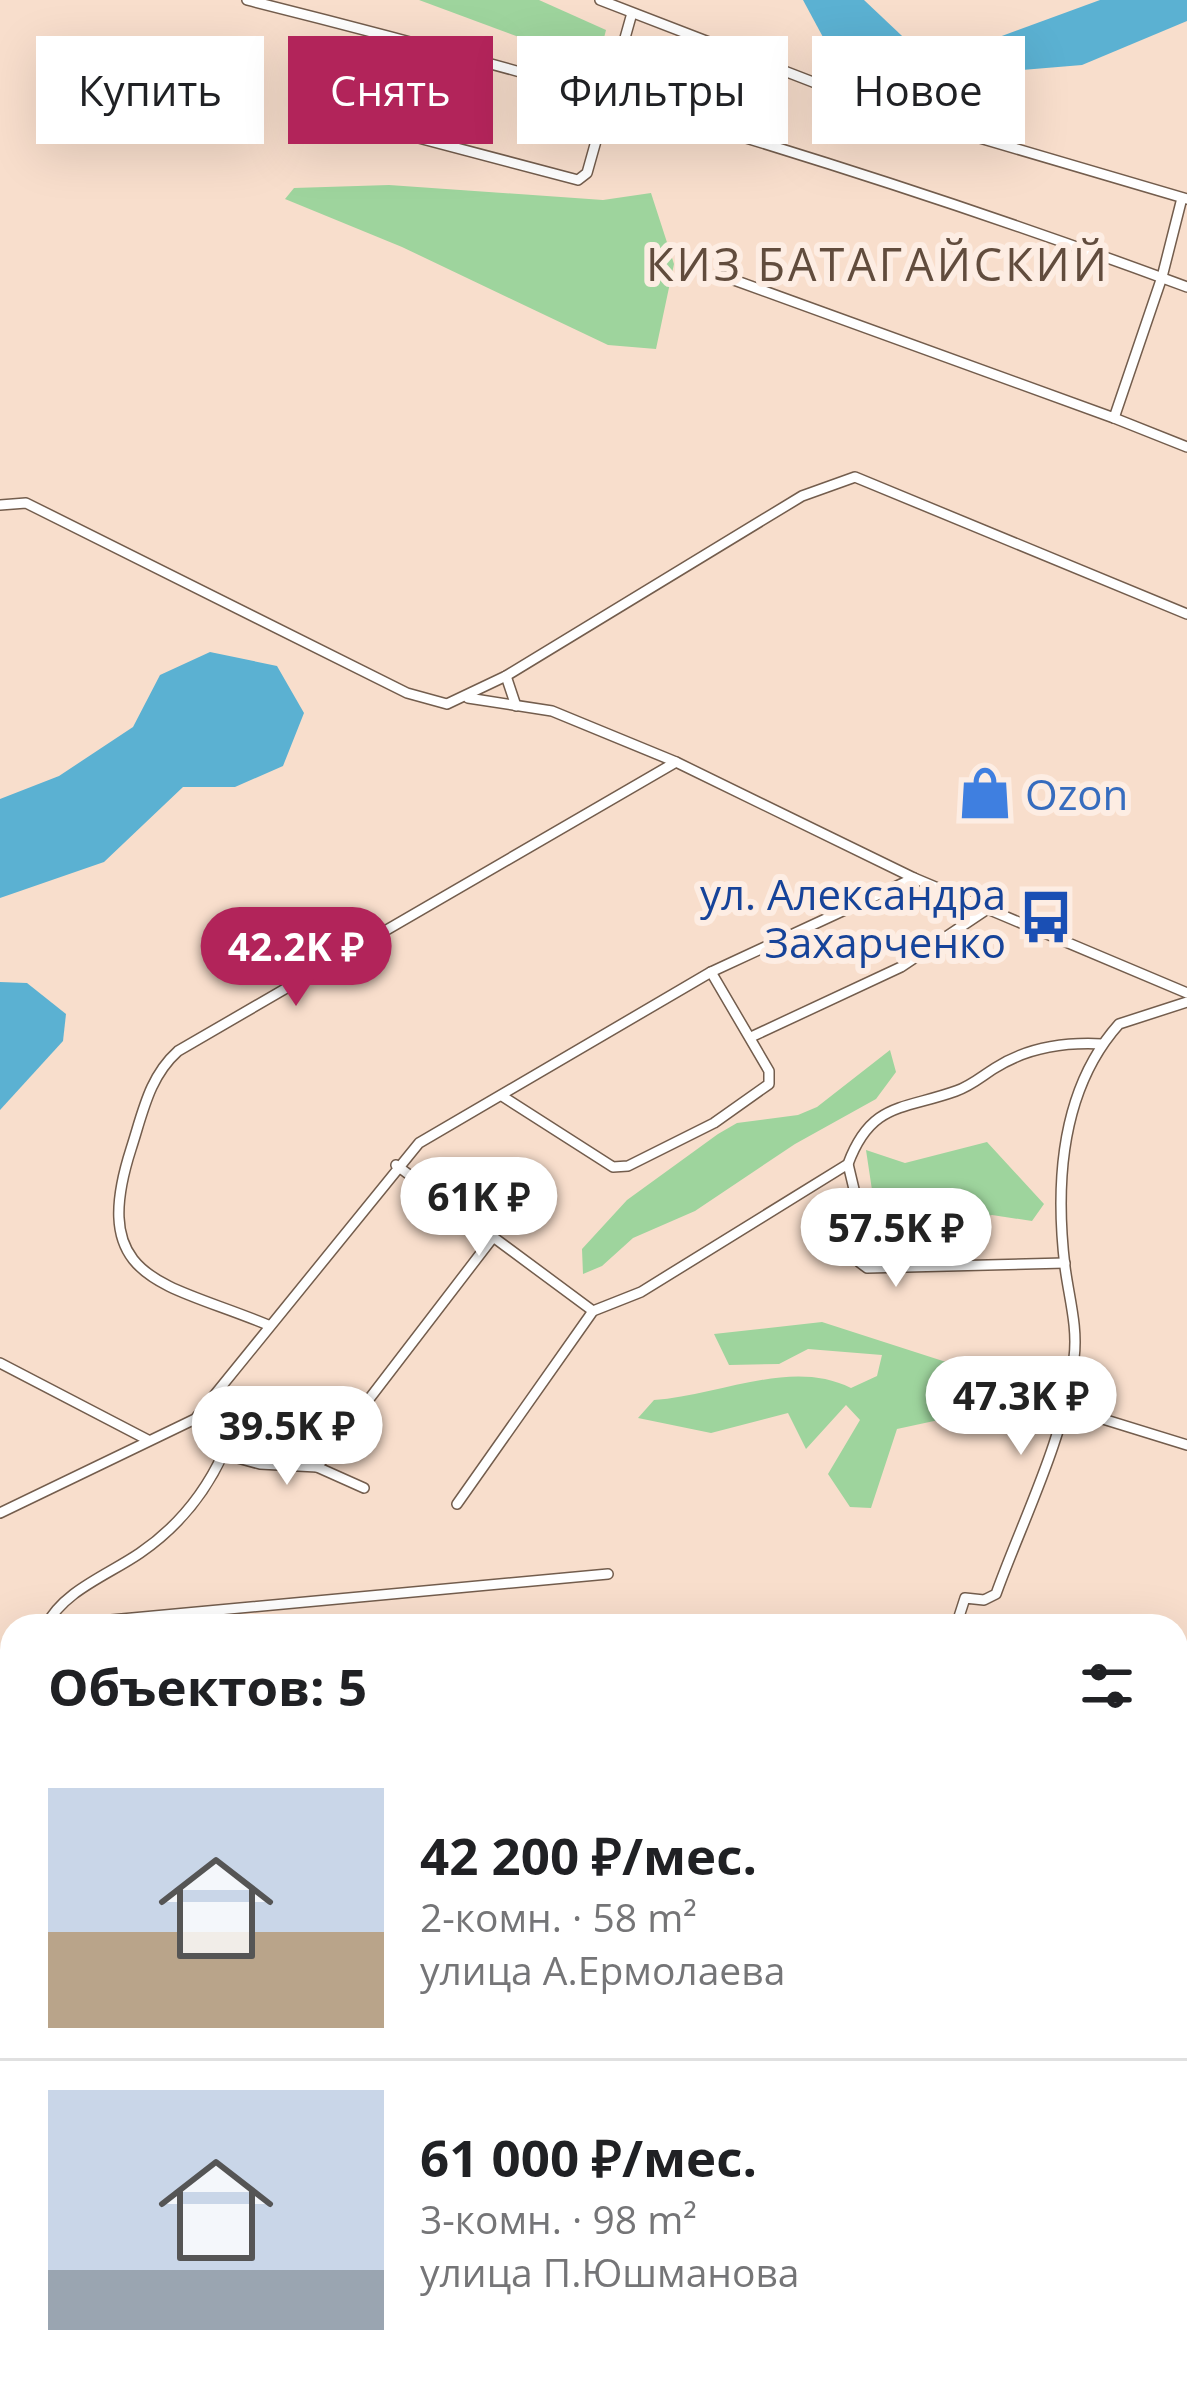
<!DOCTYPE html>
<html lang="ru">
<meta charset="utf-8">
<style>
:root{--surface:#fff;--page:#f6f6f6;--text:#202124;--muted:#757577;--line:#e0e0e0;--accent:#b2245a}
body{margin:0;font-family:"Open Sans",sans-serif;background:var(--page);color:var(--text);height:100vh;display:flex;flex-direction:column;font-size:45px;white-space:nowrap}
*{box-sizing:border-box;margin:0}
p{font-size:39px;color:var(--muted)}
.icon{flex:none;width:66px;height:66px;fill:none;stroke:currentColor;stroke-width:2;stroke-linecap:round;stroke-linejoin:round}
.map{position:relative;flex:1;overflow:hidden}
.panel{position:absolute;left:0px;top:1614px;width:1188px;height:771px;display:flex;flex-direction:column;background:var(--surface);border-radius:36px 36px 0 0;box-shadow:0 12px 48px #0002}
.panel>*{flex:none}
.banner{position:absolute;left:36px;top:36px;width:1116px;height:108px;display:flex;gap:24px}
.price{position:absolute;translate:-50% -102px;padding:0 27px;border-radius:42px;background:#fff;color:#222;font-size:39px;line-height:78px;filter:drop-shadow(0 3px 6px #0008)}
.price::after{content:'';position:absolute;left:50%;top:72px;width:36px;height:27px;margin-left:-18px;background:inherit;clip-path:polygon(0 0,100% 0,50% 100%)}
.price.selected{background:var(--accent);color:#fff}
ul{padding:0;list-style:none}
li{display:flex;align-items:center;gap:36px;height:300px;padding:0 48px}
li+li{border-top:3px solid var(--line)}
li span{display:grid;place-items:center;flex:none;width:336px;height:240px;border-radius:0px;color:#555}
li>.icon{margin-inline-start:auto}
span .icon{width:144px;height:144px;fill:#fffc;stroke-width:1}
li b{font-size:51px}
h2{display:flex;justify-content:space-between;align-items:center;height:144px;padding:0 48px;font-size:51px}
.chip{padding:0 42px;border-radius:0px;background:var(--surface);box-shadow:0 12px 48px #0002;font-size:42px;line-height:108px}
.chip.selected{background:var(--accent);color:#fff}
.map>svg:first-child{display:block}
.green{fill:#9ed49d}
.water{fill:#5bb1d2}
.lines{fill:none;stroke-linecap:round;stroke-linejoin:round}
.minor-casing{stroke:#735d4d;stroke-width:12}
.minor{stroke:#fff;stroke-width:9}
.labels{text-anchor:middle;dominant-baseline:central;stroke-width:12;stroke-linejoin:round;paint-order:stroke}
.shop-label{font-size:42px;fill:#366cbe;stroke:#fdede3;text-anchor:start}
.transit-label{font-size:42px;fill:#164399;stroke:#fdede3;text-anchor:end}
.neighbourhood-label{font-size:45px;letter-spacing:3px;fill:#614c3d;stroke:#fdede3}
</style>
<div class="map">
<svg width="1187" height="2384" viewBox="0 0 1187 2384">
<rect width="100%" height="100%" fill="#f8decc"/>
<!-- green -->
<g class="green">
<polygon points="419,0 539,0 606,30 597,66"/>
<polygon points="389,185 603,200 651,193 674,264 656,349 608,345 402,247 285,199 294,188"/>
<polygon points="890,1050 896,1072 876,1099 795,1144 695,1211 633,1238 602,1266 583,1274 582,1249 627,1200 718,1134 737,1123 798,1115 817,1107"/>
<polygon points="987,1142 1044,1204 1032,1221 992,1215 892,1237 903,1209 872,1190 866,1150 905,1163"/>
<path d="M822,1322L977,1372L1008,1405L897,1429L871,1508L850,1507L828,1474L860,1420L846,1405L806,1449L788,1413L711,1433L638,1418L654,1400C719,1396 791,1358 851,1388L877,1376L882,1355L808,1349L779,1364L729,1365L714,1334Z"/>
</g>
<!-- water -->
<g class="water">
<polygon points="803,0 864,0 919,52 901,67 841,53 824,39"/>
<polygon points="1100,0 1187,0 1187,21 1082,65 988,73 967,64 972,47"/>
<polygon points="210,652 277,666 304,713 283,766 235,787 183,787 104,862 0,898 0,799 59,776 133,727 160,675"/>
<polygon points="0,982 27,983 66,1014 63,1041 0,1110"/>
</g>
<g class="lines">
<defs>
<g id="minor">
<path d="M247,0C564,79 881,173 1187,287"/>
<polyline points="600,0 888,111 1187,199"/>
<polyline points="301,107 578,180 587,173 632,13"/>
<polyline points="723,276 1114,418 1162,277 1182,198"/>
<polyline points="1114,418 1187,447"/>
<polyline points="0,505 26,503 407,693 447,704 506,676 802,496 855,477 1187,614"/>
<polyline points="506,676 516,706"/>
<polyline points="468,698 552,711 676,762 914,878 1187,993"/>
<polyline points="751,1037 901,967 989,908"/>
<polyline points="502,1096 613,1167 628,1166 714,1123 769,1084 769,1071 711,972"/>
<polyline points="848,1164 858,1206 859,1262 867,1268 1065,1263"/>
<polyline points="396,1165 593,1311"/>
<path d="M268,1325C165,1282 88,1283 131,1149C143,1112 149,1077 178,1051L676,762"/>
<polyline points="0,1363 148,1440"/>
<polyline points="1064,1407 1187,1445"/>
<polyline points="223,1454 260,1464 317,1467 364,1488"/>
<polyline points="317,1467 491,1240"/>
<path d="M457,1504L593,1311L641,1292L848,1164C871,1102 903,1110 956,1091C971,1086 982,1076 995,1068C1028,1047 1065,1042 1102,1044"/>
<polyline points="0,1513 195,1419 419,1143 711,972 914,878"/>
<polyline points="46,1626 608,1574"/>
<path d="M46,1626C63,1591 108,1575 140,1553C178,1527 204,1495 223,1454L195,1419"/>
<path d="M956,1626L965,1598L984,1600L996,1594C1023,1519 1065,1438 1074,1358C1078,1327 1069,1298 1065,1267C1055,1183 1061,1089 1119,1024L1187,1002"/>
<polyline points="1176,1699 1187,1694"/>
<polyline points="0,1736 12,1734"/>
<polyline points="1176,1921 1187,1918"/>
<polyline points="0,1950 12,1948"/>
<polyline points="1176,2267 1187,2267"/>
<polyline points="0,2279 12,2279"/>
<polyline points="304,2373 304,2384"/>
<polyline points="438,2373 439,2384"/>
<polyline points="572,2373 573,2384"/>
<polyline points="983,2373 983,2384"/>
<polyline points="1116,2373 1117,2384"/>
</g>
</defs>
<!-- minor casing -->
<use href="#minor" class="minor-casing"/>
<!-- minor -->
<use href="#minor" class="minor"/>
</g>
<!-- icons -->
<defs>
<symbol id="shop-bare" viewBox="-9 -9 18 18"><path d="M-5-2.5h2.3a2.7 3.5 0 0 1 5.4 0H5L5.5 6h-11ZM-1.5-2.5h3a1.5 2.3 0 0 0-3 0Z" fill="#3f7fe0" stroke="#fdede3" stroke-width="2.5" paint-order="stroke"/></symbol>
<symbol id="bus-bare" viewBox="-9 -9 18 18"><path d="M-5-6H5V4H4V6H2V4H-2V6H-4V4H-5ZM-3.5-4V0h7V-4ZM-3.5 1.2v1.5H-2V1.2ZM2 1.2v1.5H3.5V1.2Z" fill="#1a4fb4" stroke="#fdede3" stroke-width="2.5" paint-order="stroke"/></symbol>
</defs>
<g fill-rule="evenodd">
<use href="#shop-bare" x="947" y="755" width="76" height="76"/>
<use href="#bus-bare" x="1008" y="879" width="76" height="76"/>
</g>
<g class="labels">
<!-- shop labels -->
<g class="shop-label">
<text x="1025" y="793">Ozon</text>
</g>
<!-- transit labels -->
<g class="transit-label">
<text x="1006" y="893">ул. Александра<tspan x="1006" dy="48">Захарченко</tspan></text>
</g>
<!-- neighbourhood labels -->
<g class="neighbourhood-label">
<text x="878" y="263">КИЗ БАТАГАЙСКИЙ</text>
</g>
</g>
</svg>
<b class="price selected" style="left:296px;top:1009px">42.2K ₽</b>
<b class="price" style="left:479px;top:1259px">61K ₽</b>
<b class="price" style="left:896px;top:1290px">57.5K ₽</b>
<b class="price" style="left:1021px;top:1458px">47.3K ₽</b>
<b class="price" style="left:287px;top:1488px">39.5K ₽</b>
<div class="banner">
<a class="chip">Купить</a>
<a class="chip selected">Снять</a>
<a class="chip">Фильтры</a>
<a class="chip">Новое</a>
</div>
<section class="panel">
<h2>Объектов: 5<svg class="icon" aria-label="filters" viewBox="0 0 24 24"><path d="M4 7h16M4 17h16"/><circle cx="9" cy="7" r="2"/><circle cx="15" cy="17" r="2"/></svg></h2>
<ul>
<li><span style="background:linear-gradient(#c9d6e8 60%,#b9a48a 0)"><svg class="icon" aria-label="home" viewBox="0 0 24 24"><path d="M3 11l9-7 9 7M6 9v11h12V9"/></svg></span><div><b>42 200 ₽/мес.</b><p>2-комн. · 58 m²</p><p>улица А.Ермолаева</p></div></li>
<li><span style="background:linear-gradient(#c9d6e8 75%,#9aa5b1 0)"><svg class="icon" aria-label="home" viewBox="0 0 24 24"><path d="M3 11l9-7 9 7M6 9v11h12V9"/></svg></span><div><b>61 000 ₽/мес.</b><p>3-комн. · 98 m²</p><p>улица П.Юшманова</p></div></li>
</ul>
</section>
</div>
